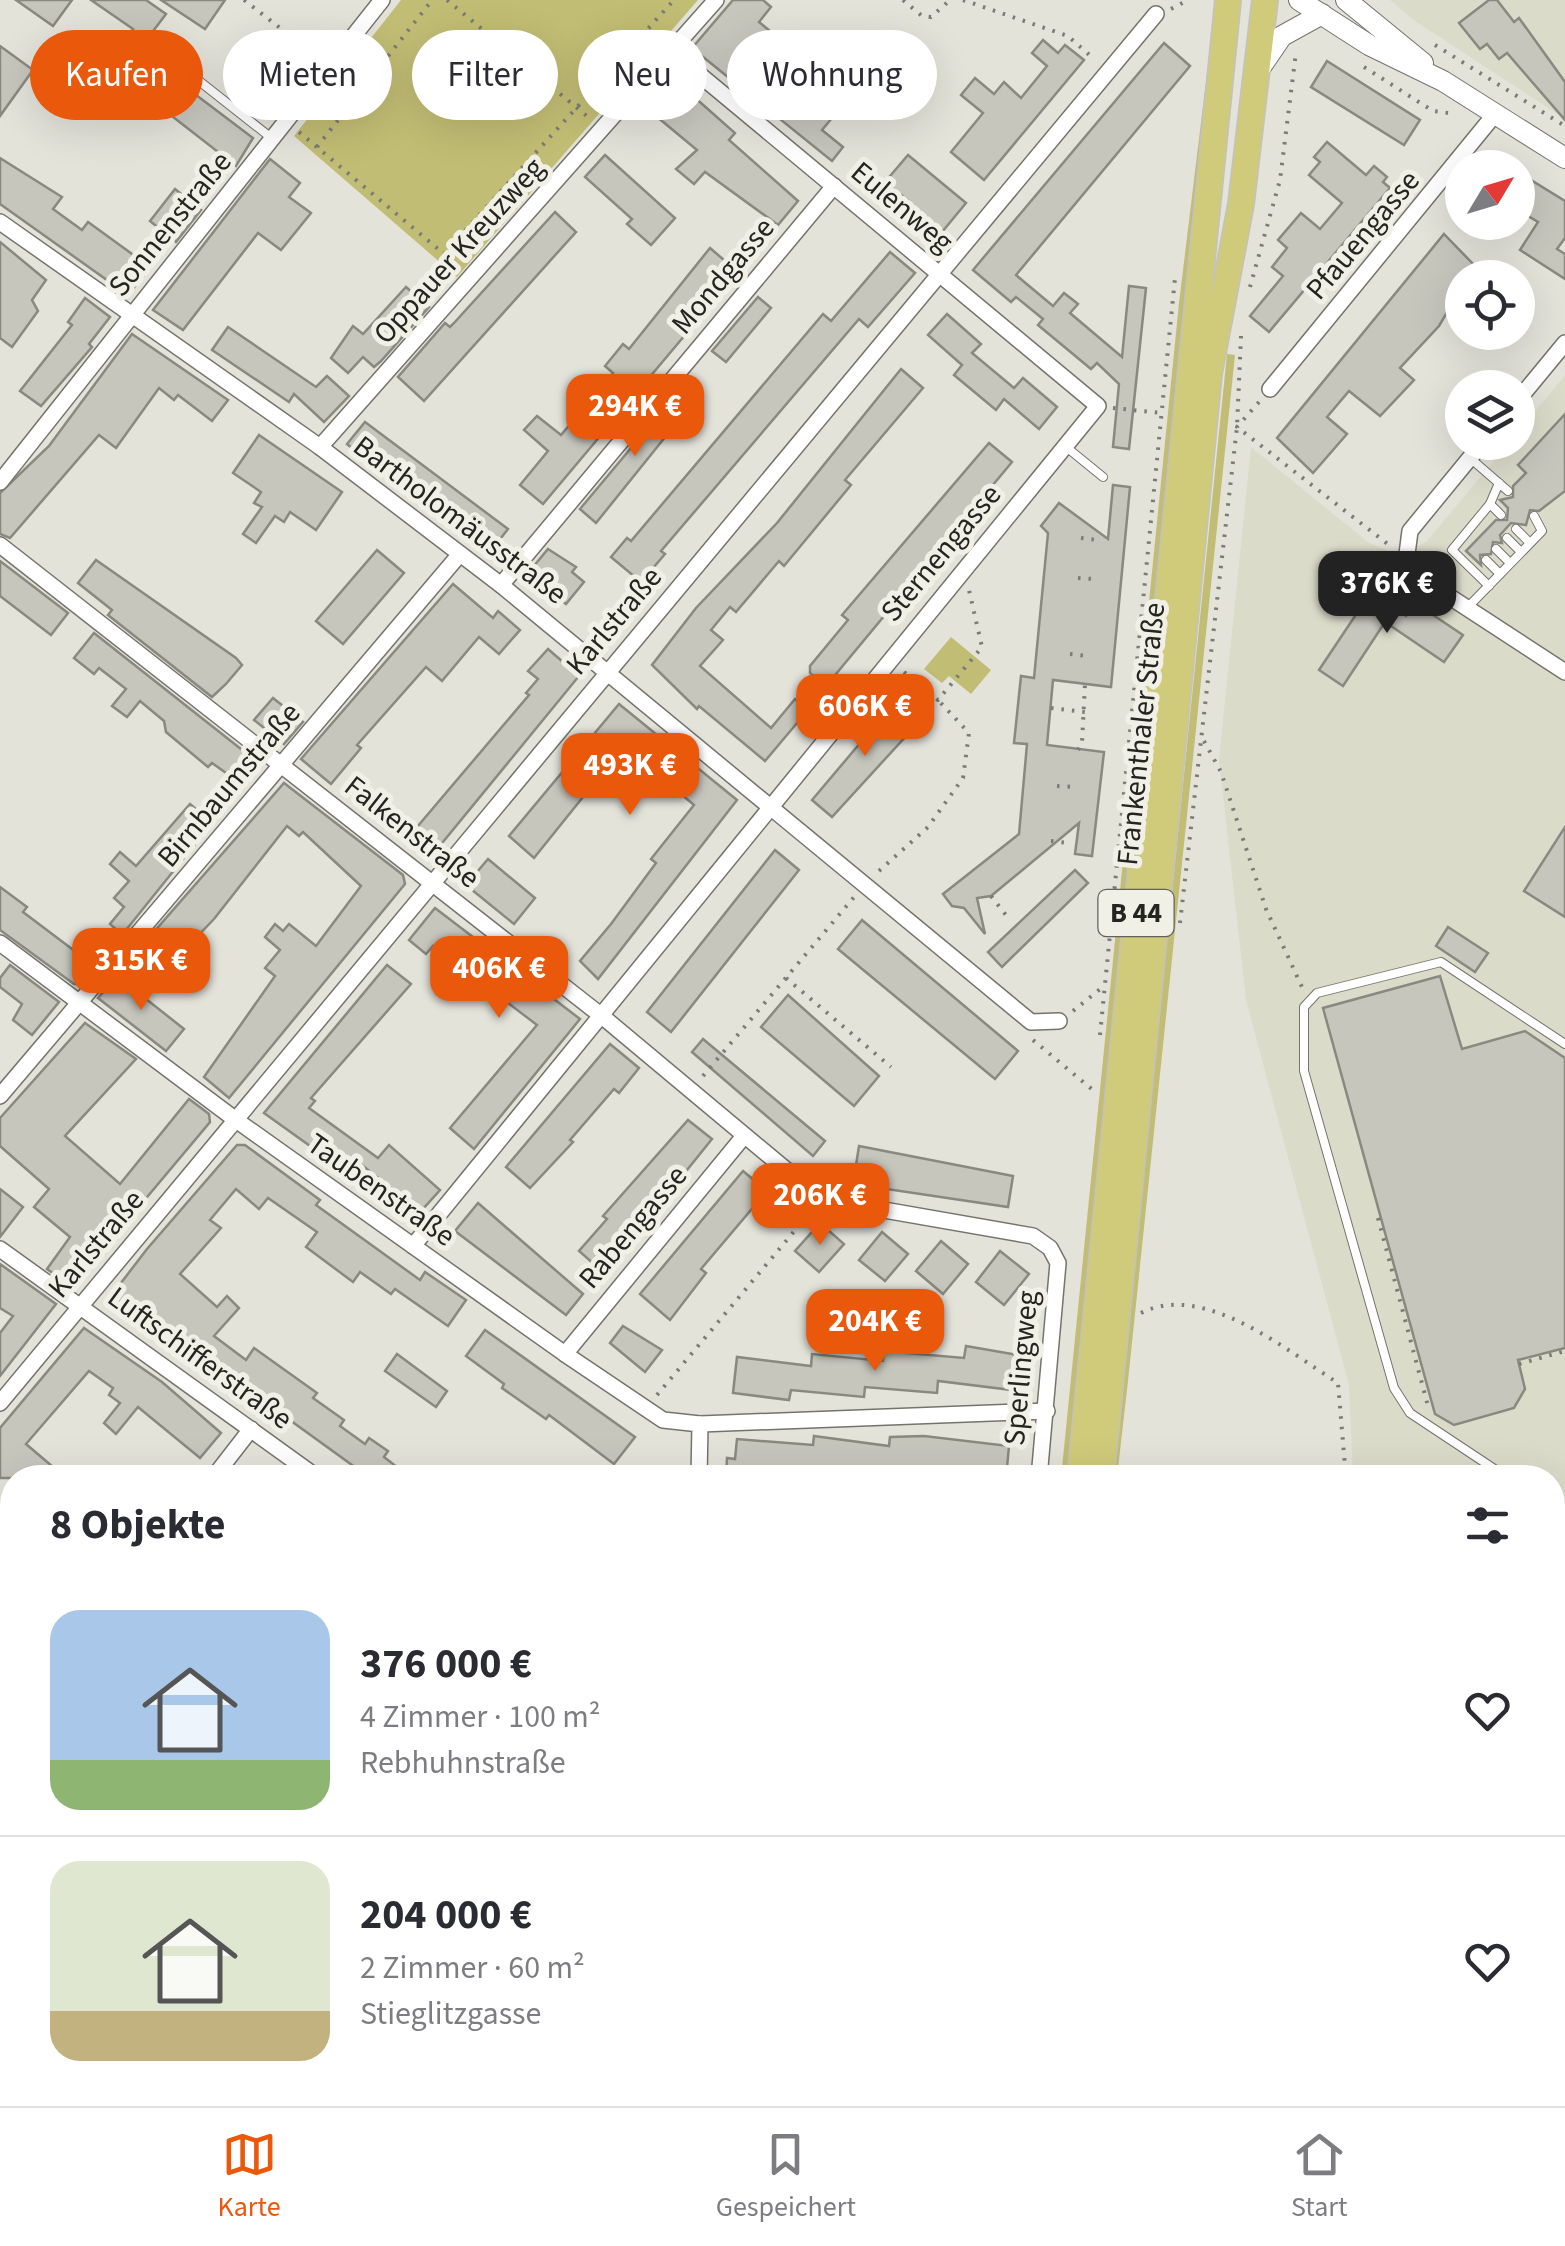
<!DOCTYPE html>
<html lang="de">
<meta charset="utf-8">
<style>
:root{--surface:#fff;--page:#f2f2f3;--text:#2b2b33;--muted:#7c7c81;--line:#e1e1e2;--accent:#ea580c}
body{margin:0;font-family:"Source Sans 3",sans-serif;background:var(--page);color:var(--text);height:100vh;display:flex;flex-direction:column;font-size:38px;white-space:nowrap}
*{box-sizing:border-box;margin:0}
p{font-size:32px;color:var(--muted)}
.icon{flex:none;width:55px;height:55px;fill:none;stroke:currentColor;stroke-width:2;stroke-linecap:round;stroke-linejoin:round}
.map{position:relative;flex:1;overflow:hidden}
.panel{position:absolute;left:0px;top:1465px;width:1565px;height:642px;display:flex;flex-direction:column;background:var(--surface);border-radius:40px 40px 0 0;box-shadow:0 10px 40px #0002}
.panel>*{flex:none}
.top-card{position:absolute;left:30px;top:30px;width:1000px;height:90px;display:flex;gap:20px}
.needle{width:65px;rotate:52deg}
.fabs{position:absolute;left:1445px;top:150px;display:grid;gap:20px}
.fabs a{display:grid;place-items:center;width:90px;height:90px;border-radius:50%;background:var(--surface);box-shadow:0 10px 40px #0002;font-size:50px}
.price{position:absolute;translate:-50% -85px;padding:0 22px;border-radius:20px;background:var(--accent);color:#fff;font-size:32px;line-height:65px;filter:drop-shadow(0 2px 5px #0008)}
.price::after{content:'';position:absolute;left:50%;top:60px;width:30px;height:22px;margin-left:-15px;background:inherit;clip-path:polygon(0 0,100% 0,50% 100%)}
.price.on{background:#222;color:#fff}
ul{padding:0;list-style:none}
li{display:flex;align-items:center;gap:30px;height:250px;padding:0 50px}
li+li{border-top:2px solid var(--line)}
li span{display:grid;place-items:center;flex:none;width:280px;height:200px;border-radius:30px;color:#555}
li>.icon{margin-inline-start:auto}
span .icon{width:120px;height:120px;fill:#fffc;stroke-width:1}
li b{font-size:42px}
h2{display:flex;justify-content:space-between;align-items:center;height:120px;padding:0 50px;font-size:42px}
.pill{padding:0 35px;border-radius:45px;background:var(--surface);box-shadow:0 10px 40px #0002;font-size:35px;line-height:90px}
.pill.on{background:var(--accent);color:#fff}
.tabs{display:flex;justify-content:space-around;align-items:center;height:140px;border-top:2px solid var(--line);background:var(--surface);font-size:28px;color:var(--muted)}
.tabs a{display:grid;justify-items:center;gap:5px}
.tabs .on{color:var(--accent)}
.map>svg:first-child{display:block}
.built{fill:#dbdbca}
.green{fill:#c2bd74}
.building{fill:#c6c6bd;stroke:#898980;stroke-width:2.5}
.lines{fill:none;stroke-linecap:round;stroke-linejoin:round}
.service-casing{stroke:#74746c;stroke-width:10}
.minor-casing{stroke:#74746c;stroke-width:18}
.tertiary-casing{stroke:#74746c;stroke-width:22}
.secondary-casing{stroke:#74746c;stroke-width:25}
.primary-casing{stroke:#c2c2c1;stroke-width:28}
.path{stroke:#7c7c76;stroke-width:4;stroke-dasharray:2.5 8;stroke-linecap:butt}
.service{stroke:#fff;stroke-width:8}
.minor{stroke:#fff;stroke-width:15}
.tertiary{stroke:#fff;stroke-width:20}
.secondary{stroke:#e7e5bd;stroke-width:22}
.primary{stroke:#d0ca7b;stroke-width:25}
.labels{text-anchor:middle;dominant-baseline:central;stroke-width:10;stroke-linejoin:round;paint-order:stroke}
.shield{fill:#f1f0e7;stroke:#62615c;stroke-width:2.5}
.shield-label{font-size:28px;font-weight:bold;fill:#242420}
.street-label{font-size:30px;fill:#242420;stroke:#f1f0e7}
</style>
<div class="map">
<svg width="1565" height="2106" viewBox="0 0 1565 2106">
<rect width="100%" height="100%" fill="#e3e3da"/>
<!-- built -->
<g class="built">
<polygon points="1390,0 1565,0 1565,119 1415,21"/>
<polygon points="1565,375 1565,2040 1552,2028 1552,1478 1353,1477 1349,1385 1246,1000 1219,759 1251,447 1369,543 1399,555 1426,542 1509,443 1518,442 1518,432"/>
</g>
<!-- green -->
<g class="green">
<polygon points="401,0 698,0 457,277 294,136"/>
<polygon points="1212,32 1069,1477 1061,1478 1179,303"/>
<polygon points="1227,354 1235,355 1128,1381 1117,1477 1112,1478"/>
<polygon points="951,637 991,670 971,694 949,676 942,683 924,669"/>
<polygon points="435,2095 580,2095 583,2097 577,2102 427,2106"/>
<path d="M667,2095H922C873,2106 818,2094 766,2096C731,2097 701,2106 665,2099Z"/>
<polygon points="1371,2095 1468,2095 1456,2106 1362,2106"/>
</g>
<!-- building -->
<g class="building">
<polygon points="16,0 72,0 53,26"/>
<polygon points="91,0 146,0 166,14 138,51 253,138 236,166 123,78 112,92 95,79 133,29"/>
<polygon points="161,0 225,0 205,29"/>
<polygon points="733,0 763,0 771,7 759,22 789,47 768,72 816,111 819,107 832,118 822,130 843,147 832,161 692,48"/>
<polygon points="1489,0 1497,0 1514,22 1519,18 1565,82 1565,120 1507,53 1499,59 1487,44 1480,49 1459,23"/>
<polygon points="1043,40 1058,53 1065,45 1084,60 984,180 951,152 983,113 961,95 975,78 994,94 1004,82 1021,98 1047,66 1032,53"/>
<polygon points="1164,43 1190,66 1016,275 1053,306 1064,293 1078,304 1070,313 1122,357 1129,286 1146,288 1129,449 1113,447 1119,384 1097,363 1091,369 1038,325 1043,319 1016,297 1011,302 973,270"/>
<polygon points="0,46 33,70 0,116"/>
<polygon points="1327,61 1420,120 1404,145 1311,87"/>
<polygon points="675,80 735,133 729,140 798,201 778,225 705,172 694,184 676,169 697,150 650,111"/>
<polygon points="1327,142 1366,175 1374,166 1387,177 1383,182 1390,188 1269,332 1250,316 1283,276 1272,267 1287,248 1278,240 1301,213 1320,229 1342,203 1309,175 1320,162 1314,157"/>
<polygon points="605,155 675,218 651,245 627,224 632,219 585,177"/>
<polygon points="908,155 966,203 933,243 912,225 913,214 905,208 910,202 885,182"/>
<polygon points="0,158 62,197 53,209 82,230 88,222 150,267 128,295 0,204"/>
<polygon points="270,159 300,183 289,197 311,213 281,250 258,233 183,330 153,310"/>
<polygon points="1518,172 1565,201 1565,238 1557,249 1565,254 1565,279 1520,250 1538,222 1518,210"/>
<polygon points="175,189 201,210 176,242 150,221"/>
<polygon points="555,212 576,232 424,401 398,377 445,323 450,327 454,323"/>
<polygon points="1444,234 1475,266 1468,278 1462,278 1462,287 1439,326 1400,368 1414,380 1380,416 1349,391 1327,417 1347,434 1313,473 1277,438"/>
<polygon points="0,242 46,280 32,300 38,311 12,347 0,338"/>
<polygon points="710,248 738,272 543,504 520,485 548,451 524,430 537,416 561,435 613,373 605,366 623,344 629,349"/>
<polygon points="890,252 915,273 868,327 859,319 661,551 665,554 641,582 611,557 627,538 631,541 823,314 831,321"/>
<polygon points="406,287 429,307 381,361 374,367 363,357 348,373 331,358 353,326 363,334"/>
<polygon points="758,297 771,308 726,362 712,351"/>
<polygon points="85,298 110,317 89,344 92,347 41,406 20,391 72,325 68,322"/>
<polygon points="947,314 981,344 972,353 1014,388 1023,378 1057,407 1039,429 1004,399 996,410 954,375 962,365 928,335"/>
<polygon points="228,327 316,387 327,376 349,396 324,422 294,394 289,402 212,350"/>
<polygon points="132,334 228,400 212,421 178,395 174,400 159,388 116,448 99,435 10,538 0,534 0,493 49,446"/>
<polygon points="901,369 923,388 845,480 851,485 784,566 779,561 736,612 730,607 711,630 723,640 700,666 771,728 795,699 808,710 765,761 699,706 697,709 652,665 696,608 777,523"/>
<polygon points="677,393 691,405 596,523 580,509"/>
<polygon points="1565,414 1565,491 1539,511 1530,510 1526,525 1511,523 1500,535 1502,543 1493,542 1491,554 1480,555 1481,565 1466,551 1496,520 1507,520 1508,508 1500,500 1513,497 1513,486 1526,473 1518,465"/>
<polygon points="365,422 508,529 497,543 505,549 495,562 347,444"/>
<polygon points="259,435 342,492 316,530 290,512 284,522 275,516 256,543 243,534 262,507 254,503 261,492 233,473"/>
<polygon points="989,443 1012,462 826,686 810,673 810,666 848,620 842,615"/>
<polygon points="1113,485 1130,487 1111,687 1053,680 1047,745 1104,752 1092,856 1075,854 1079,823 991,896 977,898 985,934 964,908 952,906 943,894 1019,834 1027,744 1014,743 1021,676 1034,678 1048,533 1041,526 1059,503 1108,539"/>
<polygon points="548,549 576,567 572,572 584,582 566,604 528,573"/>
<polygon points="377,550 404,573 343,644 316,621"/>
<polygon points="96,560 236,658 242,665 226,684 212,697 108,615 112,610 78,583"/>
<polygon points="0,561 68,613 51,635 0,596"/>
<polygon points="453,584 493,618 498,611 520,630 499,654 479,637 442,681 426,667 357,745 361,748 331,784 301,759"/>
<polygon points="1371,592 1406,616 1415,603 1463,635 1444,662 1385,622 1343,686 1319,670"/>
<polygon points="94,633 260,764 243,785 212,763 208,767 166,732 164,721 140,701 127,717 112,706 126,689 99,668 94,674 74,658"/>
<polygon points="548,649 579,676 429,859 406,840 529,695 526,693 538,679 528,671"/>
<polygon points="273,698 303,722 284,744 254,720"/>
<polygon points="894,703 918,723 832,817 812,800"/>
<polygon points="619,704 737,800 598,979 580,961 611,924 656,863 651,859 694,805 624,746 534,858 509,836"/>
<polygon points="284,783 403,875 405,884 229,1098 204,1077 275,976 265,968 280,950 265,937 275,924 283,931 289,924 316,946 361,886 303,832 299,836 287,826 214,919 164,971 139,949"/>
<polygon points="190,804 212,823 122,935 110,924 124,907 114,898 129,881 110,864 120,852 136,866"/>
<polygon points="1565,827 1565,917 1524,891"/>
<polygon points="775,850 799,870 671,1032 647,1012"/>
<polygon points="488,859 535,898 514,924 466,885"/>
<polygon points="1075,870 1088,883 1002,967 988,952"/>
<polygon points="0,887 27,907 23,912 80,955 85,949 100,961 81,984 74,984 0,930"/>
<polygon points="435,908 580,1019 474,1149 450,1128 537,1025 433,946 426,954 409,940"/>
<polygon points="862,920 1018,1051 995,1079 838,949"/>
<polygon points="1448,927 1488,953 1475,972 1436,946"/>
<polygon points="10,965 59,1002 32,1035 13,1020 22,1004 0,987 0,978"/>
<polygon points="387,965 411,984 311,1098 315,1101 309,1108 378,1158 389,1145 440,1190 421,1211 354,1159 345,1171 264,1113"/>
<polygon points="117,976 184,1029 166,1051 98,998"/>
<polygon points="1440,976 1462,1049 1525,1031 1565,1058 1565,1348 1518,1360 1525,1389 1514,1408 1454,1425 1435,1414 1323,1008"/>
<polygon points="788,995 879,1076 854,1106 761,1027"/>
<polygon points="85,1023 136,1059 65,1136 120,1184 189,1099 209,1114 210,1122 106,1246 104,1244 76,1283 69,1285 47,1269 70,1237 34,1207 49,1189 0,1146 0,1118"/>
<polygon points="703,1039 825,1141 813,1156 692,1052"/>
<polygon points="610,1044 639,1068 619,1093 614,1089 570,1140 573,1142 530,1188 506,1167"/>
<polygon points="688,1120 712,1139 604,1273 579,1251 607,1219 603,1216"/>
<polygon points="237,1145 245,1145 320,1200 316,1205 420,1280 425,1272 466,1300 448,1326 395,1289 391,1294 360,1272 353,1282 306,1247 317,1232 268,1198 259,1209 236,1189 210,1220 221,1228 180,1274 217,1307 227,1296 239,1308 214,1336 246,1360 254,1348 317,1393 313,1398 344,1420 340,1426 365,1444 369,1438 388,1451 384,1457 411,1478 370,1478 222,1371 215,1380 113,1305 114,1292 147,1249"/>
<polygon points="859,1146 1013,1176 1008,1207 853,1184"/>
<polygon points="743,1171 767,1191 701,1269 706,1273 670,1320 640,1294"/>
<polygon points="0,1189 23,1207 0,1237"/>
<polygon points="478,1203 583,1294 566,1315 455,1231"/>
<polygon points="820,1223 844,1244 819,1272 795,1251"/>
<polygon points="882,1232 908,1254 885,1281 859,1260"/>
<polygon points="941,1241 968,1264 943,1294 916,1271"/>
<polygon points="1000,1251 1029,1274 1004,1305 976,1282"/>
<polygon points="0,1264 56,1304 0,1376 0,1333 13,1316 0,1308"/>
<polygon points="623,1326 662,1350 645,1372 610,1343"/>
<polygon points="84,1328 162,1382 221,1433 200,1458 138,1407 116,1434 104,1423 120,1403 109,1395 113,1388 89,1371 26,1444 66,1478 0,1478 0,1428"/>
<polygon points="485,1330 635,1437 614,1464 549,1415 546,1419 502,1388 504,1384 466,1356"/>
<polygon points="966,1346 1018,1355 1012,1390 938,1381 937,1393 865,1387 864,1397 791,1390 789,1400 733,1393 737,1357 811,1366 812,1354 883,1361 884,1351 964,1358"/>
<polygon points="397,1354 447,1391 436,1407 385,1371"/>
<polygon points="814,1436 889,1446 890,1437 924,1436 1009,1446 1006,1478 866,1473 865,1478 833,1478 793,1472 793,1478 726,1478 727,1458 735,1459 737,1439 813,1445"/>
</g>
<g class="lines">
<defs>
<g id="service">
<polyline points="165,41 170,58 274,140"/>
<polyline points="1065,446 1103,477"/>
<polyline points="1470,458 1508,491"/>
<polyline points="1490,504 1501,515"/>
<polyline points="1516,529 1530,543"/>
<polyline points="1507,538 1521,552"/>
<polyline points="1496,549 1510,563"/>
<polyline points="1486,560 1500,574"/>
<polyline points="1489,586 1452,550 1490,504 1499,483"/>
<polyline points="1467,608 1542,531 1534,516"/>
<polyline points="1508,1478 1410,1413 1394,1388 1304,1071 1304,1007 1317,993 1441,962 1565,1044"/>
<polyline points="1552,1507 1565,1515"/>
<polyline points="1552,1801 1565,1810"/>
</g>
<g id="minor">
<polyline points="0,222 320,447 501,585 1031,1022 1059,1021"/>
<polyline points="1270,389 1495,114"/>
<polyline points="1518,400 1565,343"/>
<polyline points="1483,442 1410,531 1407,554 1421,578 1565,672"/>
<polyline points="320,447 716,0"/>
<polyline points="0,482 382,0"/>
<polyline points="0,545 603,1017 821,1199 1033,1236 1050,1248 1058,1263 1039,1478"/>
<polyline points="501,585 834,186"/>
<polyline points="0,943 236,1120 565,1354 663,1420 700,1424 699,1478"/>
<polyline points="0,1096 460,554"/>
<polyline points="413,1246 1098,406 671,51"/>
<polyline points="0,1249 318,1478"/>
<polyline points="565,1354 744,1136"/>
<polyline points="0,1403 1156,14"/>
<polyline points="700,1424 1047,1411"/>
<polyline points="213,1478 251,1429"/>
<polyline points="0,1651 12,1660"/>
<polyline points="0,1744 12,1729"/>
<polyline points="1552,2031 1565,2014"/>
<polyline points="0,2065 12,2049"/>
<polyline points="598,2095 599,2106"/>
<polyline points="610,2095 617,2106"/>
<polyline points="639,2095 664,2106"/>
<polyline points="161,2106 178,2095"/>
<polyline points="1483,2106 1493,2095"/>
</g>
<g id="tertiary">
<polyline points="1299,0 1369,45 1443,81 1565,158"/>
<polyline points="1346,0 1423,63"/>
<polyline points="1258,71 1282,36 1322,14"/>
<polyline points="1099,2095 1110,2106"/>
</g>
<polyline id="secondary" points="922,2106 938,2095"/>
<g id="primary">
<polyline points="1080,1478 1228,0"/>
<polyline points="1101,1478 1209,374 1241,204 1265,0"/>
<polyline points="1016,2106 1017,2095"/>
<polyline points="1056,2106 1057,2095"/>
</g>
</defs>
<!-- service casing -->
<use href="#service" class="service-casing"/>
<!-- minor casing -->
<use href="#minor" class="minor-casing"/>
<!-- tertiary casing -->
<use href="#tertiary" class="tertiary-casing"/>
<!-- secondary casing -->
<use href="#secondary" class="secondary-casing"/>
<!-- primary casing -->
<use href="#primary" class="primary-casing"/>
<!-- path -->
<g class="path">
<polyline points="244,0 315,55"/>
<polyline points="447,0 588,117"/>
<polyline points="903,0 922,16 931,17 950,0"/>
<polyline points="963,0 1068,36 1094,59"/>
<polyline points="1171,9 1188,0"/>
<polyline points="1435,45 1565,126"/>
<polyline points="1364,67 1433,111 1456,114"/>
<polyline points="299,132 456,264"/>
<polyline points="317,147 432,0"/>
<polyline points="444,254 674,0"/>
<polyline points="1250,287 1280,180 1296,52"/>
<polyline points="1259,402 1237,427 1389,545"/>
<polyline points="1113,408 1161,413"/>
<polyline points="1081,538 1097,540"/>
<polyline points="1078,578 1094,579"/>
<polyline points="1070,654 1087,656"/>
<polyline points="904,672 938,700 982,647 969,590"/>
<polyline points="1051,708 1085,712"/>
<polyline points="1204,741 1221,772 1266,909 1302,987"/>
<polyline points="1078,750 1082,743 1085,684"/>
<polyline points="1057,786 1074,787"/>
<polyline points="1051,841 1068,843"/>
<polyline points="879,871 928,827 963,778 969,733 938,700"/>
<polyline points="991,896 1009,919"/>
<polyline points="1180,923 1237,427 1241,336"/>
<polyline points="786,978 891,1067"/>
<polyline points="1073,1011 1104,986"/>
<polyline points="1100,1035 1175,278"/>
<polyline points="1033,1040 1094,1091"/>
<polyline points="703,1076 855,896"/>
<polyline points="1378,1218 1429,1410"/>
<path d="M1141,1313C1203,1281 1286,1350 1338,1383L1346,1478"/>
<polyline points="1519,1364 1565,1351"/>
<polyline points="657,1395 812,1210"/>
<polyline points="1557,1957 1565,1962"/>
<polyline points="1136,2095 1156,2106"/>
<polyline points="467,2106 471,2095"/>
<polyline points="983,2106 984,2095"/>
</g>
<!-- service -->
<use href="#service" class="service"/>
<!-- minor -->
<use href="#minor" class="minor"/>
<!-- tertiary -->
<use href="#tertiary" class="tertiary"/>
<!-- secondary -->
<use href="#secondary" class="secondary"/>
<!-- primary -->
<use href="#primary" class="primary"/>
</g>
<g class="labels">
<!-- shield labels -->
<rect class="shield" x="1098.5" y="890" width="75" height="46" rx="8"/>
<g class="shield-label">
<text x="1136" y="913">B 44</text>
</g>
<!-- street labels -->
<g class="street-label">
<text transform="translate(902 207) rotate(40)">Eulenweg</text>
<text transform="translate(170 224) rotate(-51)">Sonnenstraße</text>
<text transform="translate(1363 235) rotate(-50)">Pfauengasse</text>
<text transform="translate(459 251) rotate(-48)">Oppauer Kreuzweg</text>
<text transform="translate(723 276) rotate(-50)">Mondgasse</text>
<text transform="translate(460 520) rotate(37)">Bartholomäusstraße</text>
<text transform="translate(941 553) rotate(-50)">Sternengasse</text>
<text transform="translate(614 621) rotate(-50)">Karlstraße</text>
<text transform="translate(1141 734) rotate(-84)">Frankenthaler Straße</text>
<text transform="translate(229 785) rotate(-50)">Birnbaumstraße</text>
<text transform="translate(412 832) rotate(38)">Falkenstraße</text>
<text transform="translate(381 1190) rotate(35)">Taubenstraße</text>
<text transform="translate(633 1227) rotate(-50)">Rabengasse</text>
<text transform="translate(96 1244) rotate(-50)">Karlstraße</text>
<text transform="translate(200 1358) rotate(36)">Luftschifferstraße</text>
<text transform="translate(1021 1368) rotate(-85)">Sperlingweg</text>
</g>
</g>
</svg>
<div class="fabs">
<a><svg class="needle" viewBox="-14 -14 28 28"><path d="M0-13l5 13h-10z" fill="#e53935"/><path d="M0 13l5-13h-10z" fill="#7c7c81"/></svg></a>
<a><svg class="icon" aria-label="locate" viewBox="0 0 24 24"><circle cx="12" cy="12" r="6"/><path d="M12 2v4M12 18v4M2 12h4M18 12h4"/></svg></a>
<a><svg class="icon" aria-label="layers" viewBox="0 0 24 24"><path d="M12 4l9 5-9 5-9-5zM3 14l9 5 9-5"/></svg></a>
</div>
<b class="price" style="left:635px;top:459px">294K €</b>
<b class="price on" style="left:1387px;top:636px">376K €</b>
<b class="price" style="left:865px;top:759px">606K €</b>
<b class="price" style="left:630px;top:818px">493K €</b>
<b class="price" style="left:141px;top:1013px">315K €</b>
<b class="price" style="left:499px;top:1021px">406K €</b>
<b class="price" style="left:820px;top:1248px">206K €</b>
<b class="price" style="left:875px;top:1374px">204K €</b>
<div class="top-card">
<a class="pill on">Kaufen</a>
<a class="pill">Mieten</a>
<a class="pill">Filter</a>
<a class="pill">Neu</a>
<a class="pill">Wohnung</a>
</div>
<section class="panel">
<h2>8 Objekte<svg class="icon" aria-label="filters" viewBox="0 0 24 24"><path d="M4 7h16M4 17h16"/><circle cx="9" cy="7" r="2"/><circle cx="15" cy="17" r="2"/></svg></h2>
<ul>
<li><span style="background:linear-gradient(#a9c7e8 75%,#8fb573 0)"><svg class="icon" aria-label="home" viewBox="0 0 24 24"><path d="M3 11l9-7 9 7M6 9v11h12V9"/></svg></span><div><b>376 000 €</b><p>4 Zimmer · 100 m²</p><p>Rebhuhnstraße</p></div><svg class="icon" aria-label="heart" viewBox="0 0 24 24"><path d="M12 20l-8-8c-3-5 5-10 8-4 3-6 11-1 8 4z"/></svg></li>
<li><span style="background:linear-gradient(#dfe7d0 75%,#c2b280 0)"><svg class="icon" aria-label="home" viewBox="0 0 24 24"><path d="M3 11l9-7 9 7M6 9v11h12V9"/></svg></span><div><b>204 000 €</b><p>2 Zimmer · 60 m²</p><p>Stieglitzgasse</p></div><svg class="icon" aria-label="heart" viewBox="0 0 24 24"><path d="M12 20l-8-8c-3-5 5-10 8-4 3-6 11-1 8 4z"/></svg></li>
</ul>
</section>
</div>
<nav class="tabs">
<a class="on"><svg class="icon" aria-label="map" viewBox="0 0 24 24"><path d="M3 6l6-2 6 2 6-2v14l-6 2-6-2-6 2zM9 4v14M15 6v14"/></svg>Karte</a>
<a><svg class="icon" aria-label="saved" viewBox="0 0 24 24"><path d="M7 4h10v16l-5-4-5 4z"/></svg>Gespeichert</a>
<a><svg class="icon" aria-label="home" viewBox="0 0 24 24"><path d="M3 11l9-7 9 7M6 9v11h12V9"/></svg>Start</a>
</nav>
